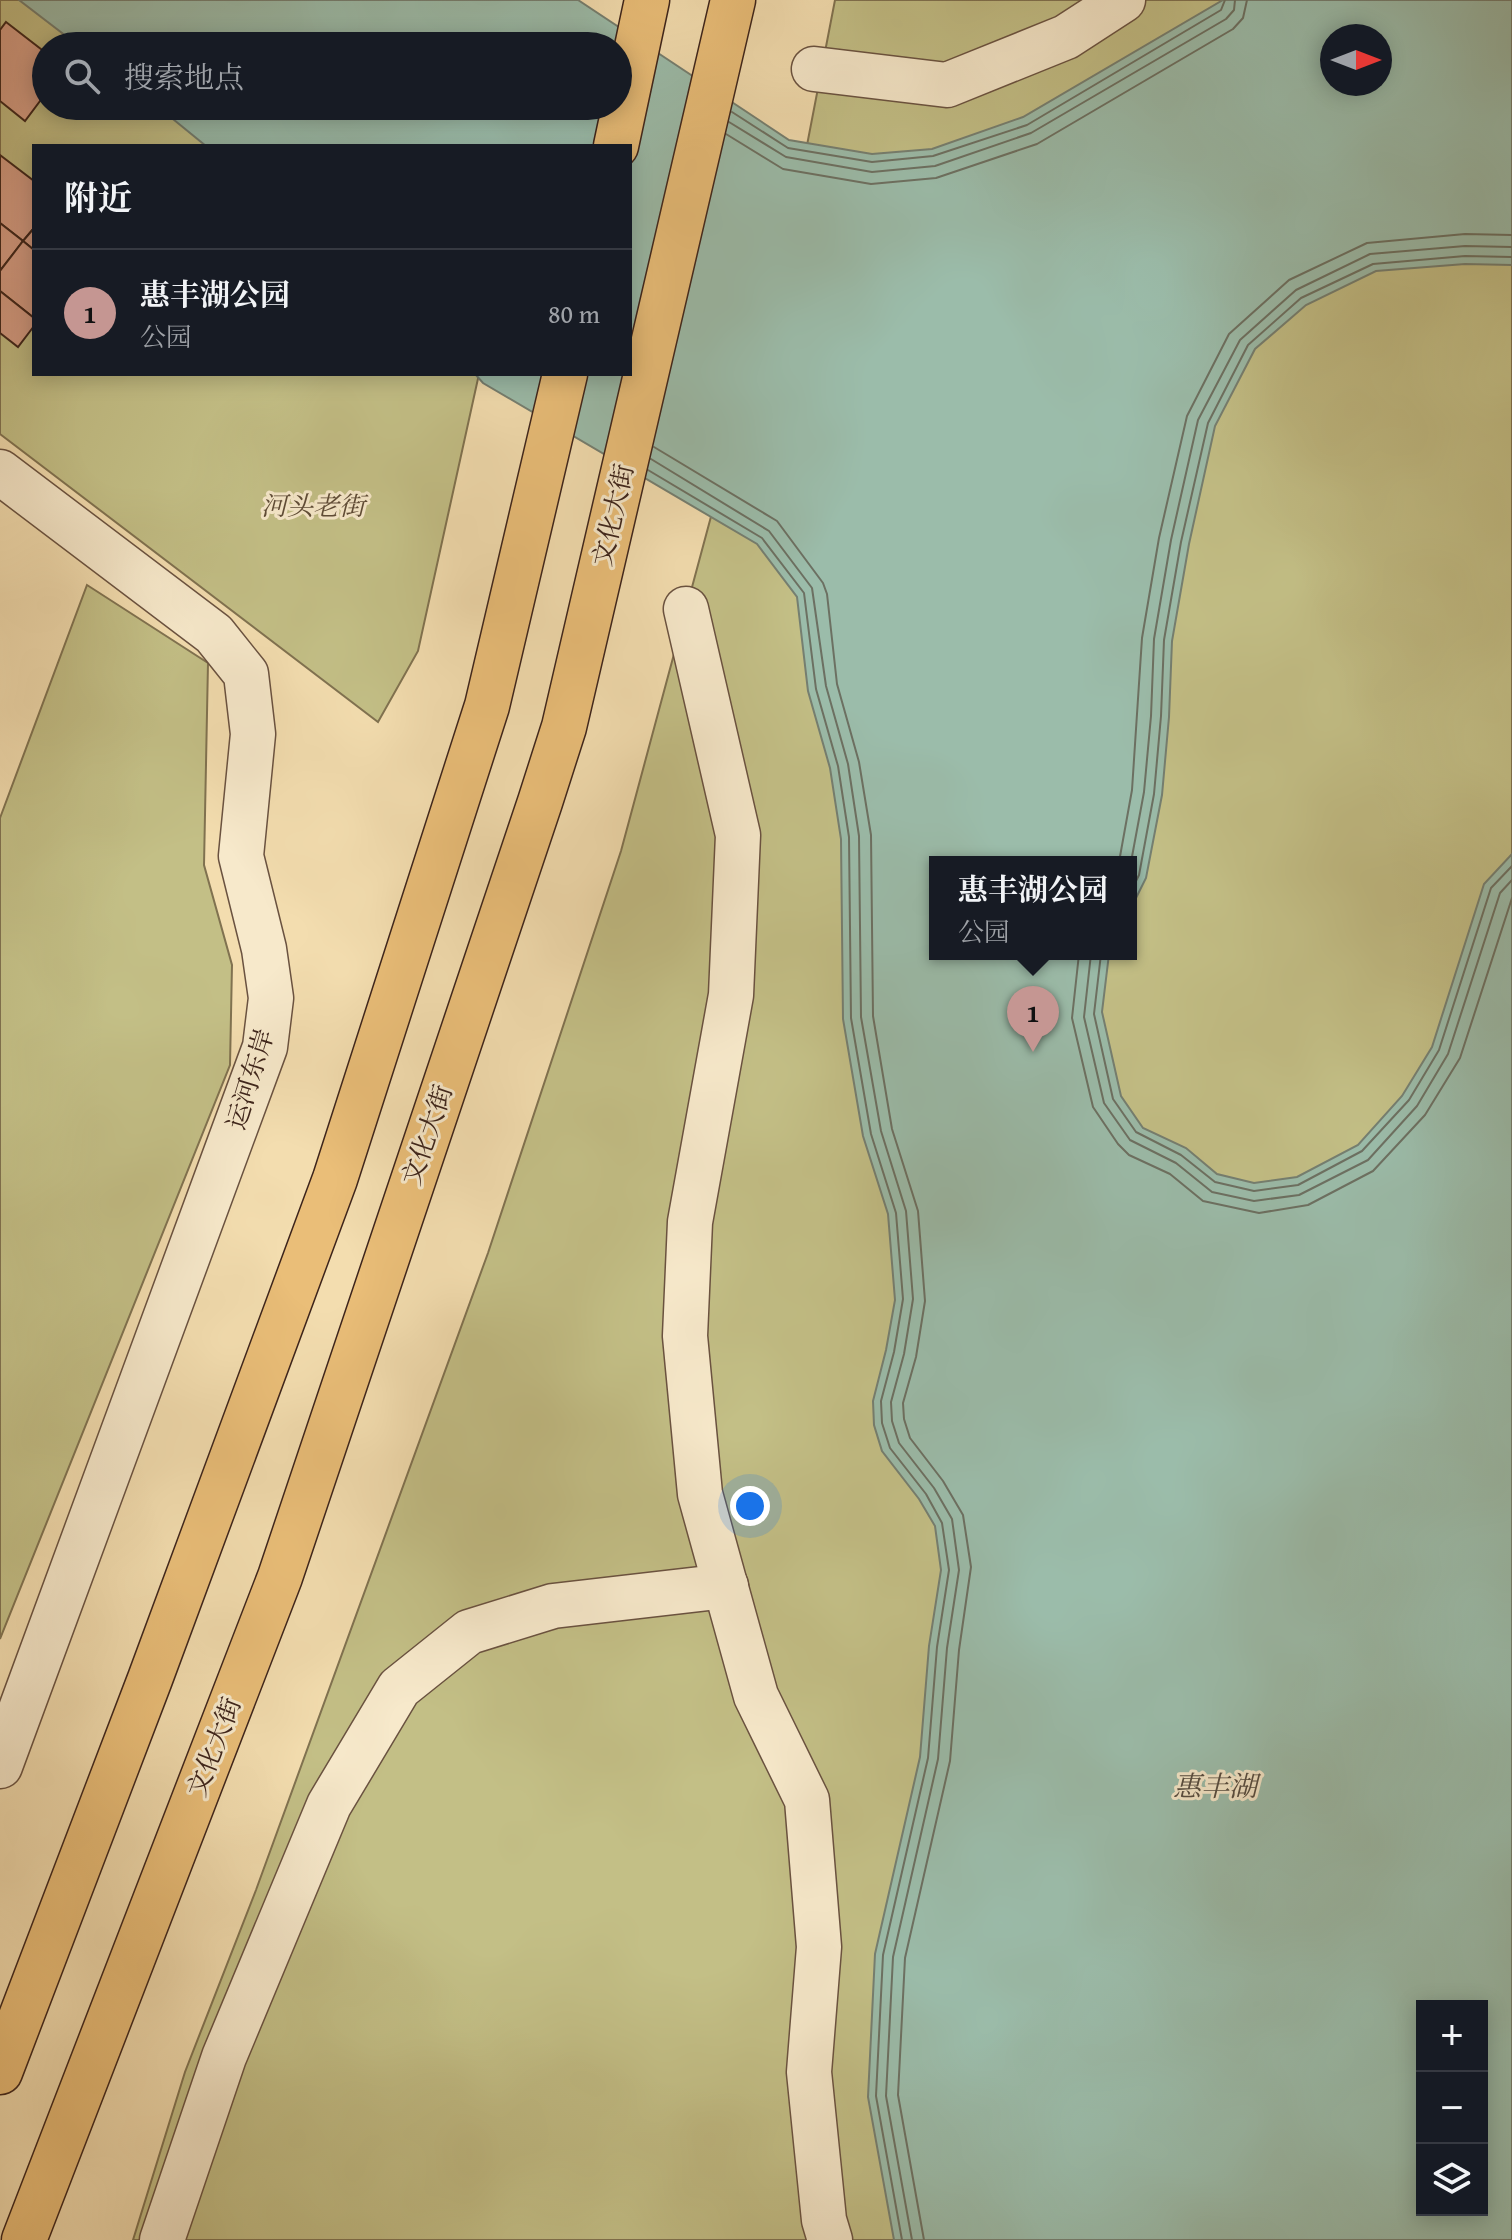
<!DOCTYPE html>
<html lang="zh">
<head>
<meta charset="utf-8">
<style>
  :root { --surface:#171b24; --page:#242831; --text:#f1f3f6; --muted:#9ea1a6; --line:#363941; --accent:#c59692 }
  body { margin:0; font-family:"Gentium Book Plus","Noto Serif SC",serif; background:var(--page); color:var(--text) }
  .controls { position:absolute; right:24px; bottom:24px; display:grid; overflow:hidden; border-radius:0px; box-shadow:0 4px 20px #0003 }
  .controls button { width:72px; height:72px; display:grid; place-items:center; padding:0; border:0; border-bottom:2px solid var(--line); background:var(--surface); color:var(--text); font:40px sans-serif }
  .compass { position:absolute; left:1320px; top:24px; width:72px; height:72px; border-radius:50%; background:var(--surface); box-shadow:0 4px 20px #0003; rotate:90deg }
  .you { position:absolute; left:750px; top:1506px; width:28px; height:28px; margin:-20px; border:6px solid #fff; border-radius:50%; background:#1a73e8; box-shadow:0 0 0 12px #1a73e833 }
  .badge { display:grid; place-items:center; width:52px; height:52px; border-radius:50%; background:var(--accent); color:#111; font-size:26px; font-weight:700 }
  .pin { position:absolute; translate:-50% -66px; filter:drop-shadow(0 2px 4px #0008) }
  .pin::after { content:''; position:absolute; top:42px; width:28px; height:24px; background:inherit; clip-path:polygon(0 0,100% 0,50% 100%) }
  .popup { position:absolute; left:929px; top:856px; width:208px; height:104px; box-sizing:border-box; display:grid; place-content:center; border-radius:0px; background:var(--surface); filter:drop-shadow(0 2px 6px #0005); font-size:26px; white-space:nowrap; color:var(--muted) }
  .popup b { font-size:30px; color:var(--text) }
  .popup::after { content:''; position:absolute; left:50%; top:100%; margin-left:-16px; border:16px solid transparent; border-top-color:var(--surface) }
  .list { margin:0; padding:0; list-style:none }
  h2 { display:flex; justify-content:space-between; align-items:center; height:104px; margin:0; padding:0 32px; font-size:34px }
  h2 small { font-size:26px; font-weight:400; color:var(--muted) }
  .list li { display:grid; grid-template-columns:52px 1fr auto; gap:24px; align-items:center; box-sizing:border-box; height:128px; padding:0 32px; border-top:2px solid var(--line) }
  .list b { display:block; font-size:30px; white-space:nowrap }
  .list p { margin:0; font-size:26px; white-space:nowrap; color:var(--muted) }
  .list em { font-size:26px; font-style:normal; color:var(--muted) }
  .icon { flex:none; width:44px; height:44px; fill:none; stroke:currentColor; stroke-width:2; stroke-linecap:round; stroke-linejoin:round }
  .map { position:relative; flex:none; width:1512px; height:2240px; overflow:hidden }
  .search { position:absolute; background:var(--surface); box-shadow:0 4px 20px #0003; left:32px; top:32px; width:600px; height:88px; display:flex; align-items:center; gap:20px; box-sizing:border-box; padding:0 28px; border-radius:44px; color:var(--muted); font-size:30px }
  .panel { position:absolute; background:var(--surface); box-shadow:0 4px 20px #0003; left:32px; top:144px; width:600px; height:232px; border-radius:0px }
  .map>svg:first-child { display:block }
</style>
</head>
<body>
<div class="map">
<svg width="1512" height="2240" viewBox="0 0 1512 2240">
  <rect width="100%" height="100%" fill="#f3ddaf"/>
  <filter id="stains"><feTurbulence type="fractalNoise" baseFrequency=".0025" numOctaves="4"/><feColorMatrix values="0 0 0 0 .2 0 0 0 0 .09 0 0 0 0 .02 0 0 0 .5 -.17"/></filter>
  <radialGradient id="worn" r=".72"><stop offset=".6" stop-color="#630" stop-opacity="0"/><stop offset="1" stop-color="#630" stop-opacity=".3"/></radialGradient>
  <g fill="#c3bf86" stroke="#807250" stroke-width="2" fill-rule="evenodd">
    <path d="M0,0H561L551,46H46V106H537L529,146H34V374H479L418,651L378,722L0,434Z"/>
    <path d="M835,0H1512V2240H133L185,2072L256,1890L488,1253L621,851L797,197ZM1332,36H1380V84H1332ZM935,862H1131V954H935ZM1422,2006H1482V2210H1422Z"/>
    <path d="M87,585L208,663L204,865L232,965L230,1065L0,1639V818Z"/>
  </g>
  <path fill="#9bbcaa" stroke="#757f71" stroke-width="2" fill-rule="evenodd" d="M19,0H578L789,140L872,154L932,149L1023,117L1223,0H1512V265L1465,264L1376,271L1306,305L1255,349L1215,426L1189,544L1172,641L1169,717L1162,795L1146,878L1131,908V862H935V954H1109L1102,1012L1121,1096L1143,1128L1186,1148L1217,1174L1254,1183L1297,1177L1358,1145L1402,1096L1432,1047L1484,884L1512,854V2240H894L868,2097L875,1954L920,1757L929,1646L941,1570L935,1526L919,1499L882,1451L874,1425L873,1401L886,1350L895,1300L888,1214L863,1136L843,1019L841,839L830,768L808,691L797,597L757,544L483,383L475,374H630V146H206L157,106H618V46H79ZM1332,36H1380V84H1332ZM1422,2006H1482V2210H1422Z"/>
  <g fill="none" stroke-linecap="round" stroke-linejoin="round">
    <g stroke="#6c7062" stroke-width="2">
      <path d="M732,112L788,148L872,162L933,156L1027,125L1221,10L1225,0"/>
      <path d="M729,122L786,157L872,172L935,166L1031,133L1226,19L1234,10L1235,0"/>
      <path d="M726,134L783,169L871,184L936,178L1037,144L1233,29L1243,18L1247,0"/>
      <path d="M654,447L777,521L823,583L827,594L837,684L859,762L871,835L873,1016L892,1129L918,1211L925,1301L916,1357L903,1403L904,1419L910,1438L943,1481L963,1515L971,1567L959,1650L950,1761L905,1958L898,2095L924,2240"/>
      <path d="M651,459L769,531L812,588L826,686L848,764L859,836L861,1017L881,1131L906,1211L913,1299L904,1354L891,1402L892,1421L899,1443L934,1488L952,1519L959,1570L947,1648L938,1759L893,1957L886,2096L912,2240"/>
      <path d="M648,470L762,538L804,593L816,689L838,766L849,837L851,1018L871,1134L896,1213L903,1299L894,1352L881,1401L882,1423L890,1448L926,1494L942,1523L949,1570L937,1647L928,1758L883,1955L876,2096L902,2240"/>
      <path d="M1119,862L1132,790L1142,638L1159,538L1187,416L1229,334L1289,280L1367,243L1465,234L1512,235"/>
      <path d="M1131,862L1144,792L1151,716L1154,639L1171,540L1198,420L1240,340L1296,290L1370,254L1465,246L1512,247"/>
      <path d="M1131,891L1139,875L1154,794L1161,716L1164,640L1181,542L1208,423L1248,345L1301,298L1373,264L1465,256L1512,257"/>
      <path d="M1079,954L1072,1018L1093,1107L1118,1144L1129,1155L1170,1174L1203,1201L1259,1213L1308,1205L1373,1171L1425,1115L1460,1058L1512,898"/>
      <path d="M1091,954L1084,1017L1104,1103L1130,1140L1176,1163L1212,1192L1254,1201L1299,1195L1368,1160L1417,1106L1448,1054L1500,893L1512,880"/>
      <path d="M1101,954L1094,1014L1113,1099L1136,1132L1181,1155L1215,1182L1254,1191L1298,1185L1362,1151L1409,1100L1439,1050L1491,888L1512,866"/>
    </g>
  </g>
  <g fill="#d9a089" stroke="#3d241b" stroke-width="2">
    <path d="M6,22L46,53V93L25,121L0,101V30Z"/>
    <path d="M0,155L34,181V228L23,241L0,223Z"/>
    <path d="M0,223L23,241L0,271Z"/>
    <path d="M34,228V250L23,241Z"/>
    <path d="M23,241L34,250V318L0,291V271Z"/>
    <path d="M0,291L34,318V326L18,347L0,333Z"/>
  </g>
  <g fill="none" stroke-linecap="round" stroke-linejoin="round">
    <g stroke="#6a5240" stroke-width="47">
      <g id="minor">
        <path d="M814,69L947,85L1066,37L1123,0"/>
        <path d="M0,472L214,634L246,674L253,734L241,856L264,949L271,998L265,1047L0,1766"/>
        <path d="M686,609L738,835L731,995L690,1222L685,1336L700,1494L756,1696L807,1800L819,1947L809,2072L824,2220L830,2240"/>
        <path d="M162,2240L224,2057L329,1805L399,1688L469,1632L553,1606L726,1586"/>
      </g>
    </g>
    <g stroke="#3d241b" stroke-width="47">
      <g id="major">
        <path d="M616,146L647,0"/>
        <path d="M0,2072L150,1679L335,1179L487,706L565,374"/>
        <path d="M24,2240L280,1577L540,802L564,727L733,0"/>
      </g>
    </g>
    <use href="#minor" stroke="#f7e9cb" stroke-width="44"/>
    <use href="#major" stroke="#eabe78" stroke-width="44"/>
  </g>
  <g text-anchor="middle" stroke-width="6" stroke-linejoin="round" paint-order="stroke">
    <g font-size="26" font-style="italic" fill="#5e4b36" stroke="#f7e9cb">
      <text x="313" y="515">河头老街</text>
    </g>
    <g font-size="26" fill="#3d241b" stroke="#f7e9cb">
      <text transform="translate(613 515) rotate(-77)" y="9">文化大街</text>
      <text transform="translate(250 1079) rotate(-73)" y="9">运河东岸</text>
      <text transform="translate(427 1135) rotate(-71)" y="9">文化大街</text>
      <text transform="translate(214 1747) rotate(-69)" y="9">文化大街</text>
    </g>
    <g font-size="28" font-style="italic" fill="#544a3f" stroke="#f7e9cb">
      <text x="1215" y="1796">惠丰湖</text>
    </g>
  </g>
  <rect width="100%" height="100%" filter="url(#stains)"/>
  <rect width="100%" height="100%" fill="url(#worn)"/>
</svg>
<div class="controls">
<button>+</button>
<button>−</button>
<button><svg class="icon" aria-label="layers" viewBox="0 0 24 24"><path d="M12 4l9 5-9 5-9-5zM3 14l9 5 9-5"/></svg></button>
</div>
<svg class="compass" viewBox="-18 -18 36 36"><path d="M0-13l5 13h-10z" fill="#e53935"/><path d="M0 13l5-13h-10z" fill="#9ea1a6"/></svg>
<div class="you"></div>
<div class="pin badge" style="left:1033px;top:1052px">1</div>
<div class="popup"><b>惠丰湖公园</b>公园</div>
<div class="search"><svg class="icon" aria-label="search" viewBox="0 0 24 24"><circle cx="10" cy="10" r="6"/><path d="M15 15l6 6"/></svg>搜索地点</div>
<section class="panel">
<h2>附近<small></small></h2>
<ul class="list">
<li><span class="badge">1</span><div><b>惠丰湖公园</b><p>公园</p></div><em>80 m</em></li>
</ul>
</section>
</div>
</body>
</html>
